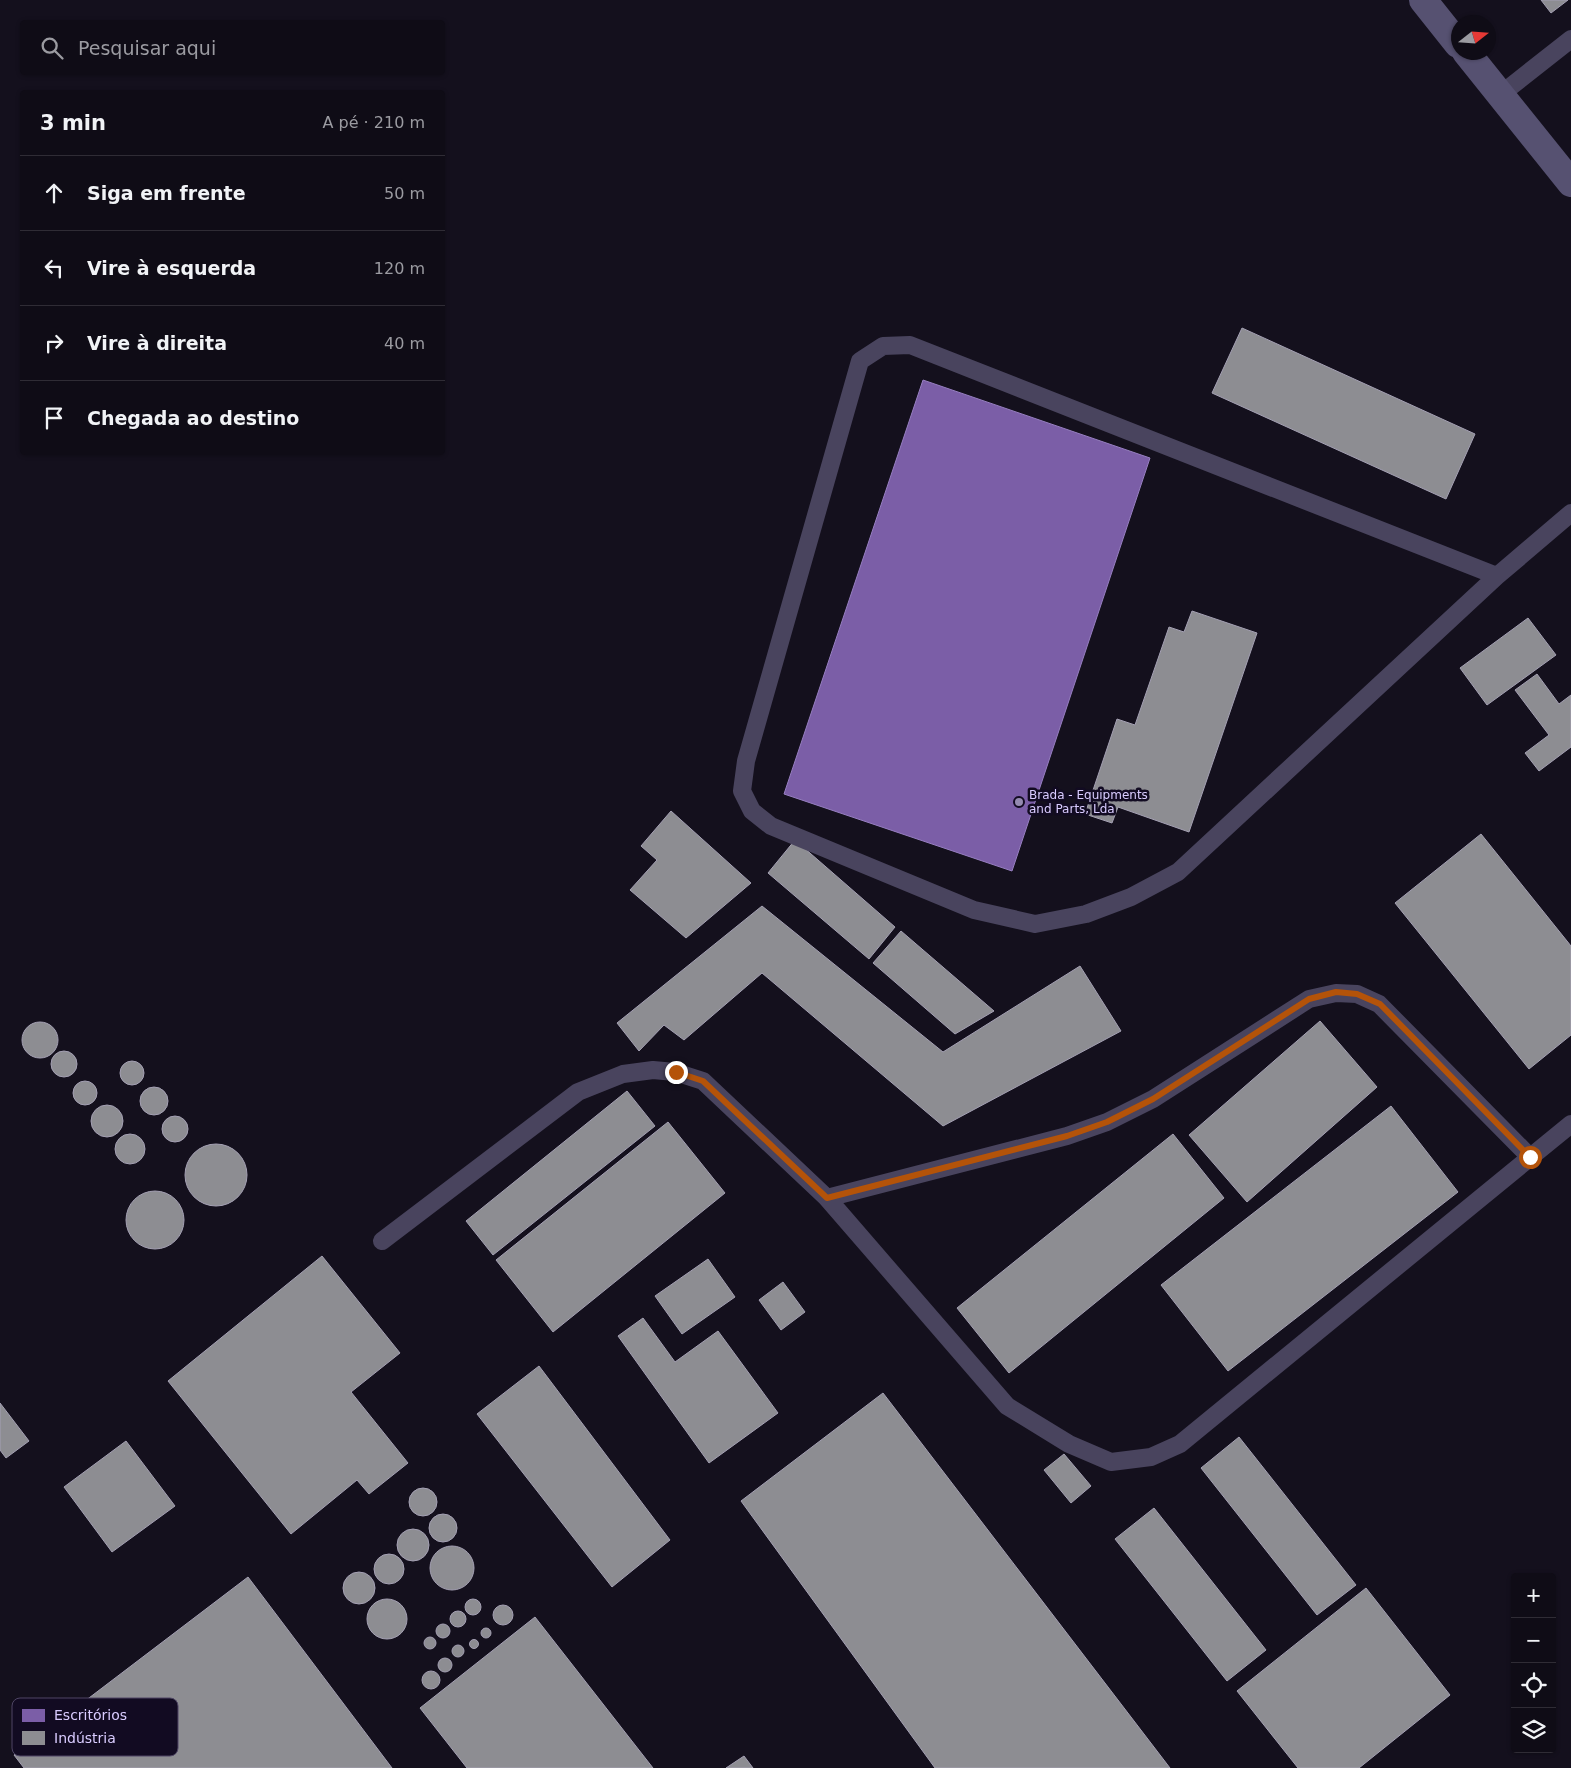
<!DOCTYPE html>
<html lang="pt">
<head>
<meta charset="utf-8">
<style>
  :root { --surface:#0f0c16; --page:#18151f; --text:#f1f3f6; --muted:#9b9ba1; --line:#2f2c35 }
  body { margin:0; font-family:"DejaVu Sans",sans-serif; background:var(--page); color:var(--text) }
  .controls { position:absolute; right:15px; bottom:15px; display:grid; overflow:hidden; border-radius:5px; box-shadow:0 1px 4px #0004 }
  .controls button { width:45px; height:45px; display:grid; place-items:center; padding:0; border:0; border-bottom:1px solid var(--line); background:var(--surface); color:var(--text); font:25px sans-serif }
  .compass { position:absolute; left:1451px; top:15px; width:45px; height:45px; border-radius:50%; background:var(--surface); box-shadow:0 1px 4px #0004; rotate:73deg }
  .stop { position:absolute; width:15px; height:15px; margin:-11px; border:4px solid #b45309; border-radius:50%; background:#fff }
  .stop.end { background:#b45309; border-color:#fff; box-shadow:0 1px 5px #0008 }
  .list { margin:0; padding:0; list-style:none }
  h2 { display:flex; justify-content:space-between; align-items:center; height:65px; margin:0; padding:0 20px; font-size:21px }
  h2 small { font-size:16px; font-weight:400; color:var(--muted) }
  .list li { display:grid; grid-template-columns:32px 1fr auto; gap:15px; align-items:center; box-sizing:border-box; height:75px; padding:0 20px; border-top:1px solid var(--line) }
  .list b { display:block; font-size:19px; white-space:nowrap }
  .list em { font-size:16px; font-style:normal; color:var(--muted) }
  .icon { flex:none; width:28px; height:28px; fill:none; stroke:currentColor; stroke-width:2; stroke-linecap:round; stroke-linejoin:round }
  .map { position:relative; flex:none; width:1571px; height:1768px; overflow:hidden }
  .search { position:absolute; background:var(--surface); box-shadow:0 1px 4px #0004; left:20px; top:20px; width:425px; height:55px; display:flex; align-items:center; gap:12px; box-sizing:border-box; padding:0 18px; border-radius:5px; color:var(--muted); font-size:19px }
  .panel { position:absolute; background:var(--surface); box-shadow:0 1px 4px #0004; left:20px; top:90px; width:425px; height:365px; border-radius:5px }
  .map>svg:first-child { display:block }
</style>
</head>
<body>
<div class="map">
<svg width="1571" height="1768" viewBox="0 0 1571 1768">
  <rect width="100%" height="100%" fill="#14101d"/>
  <path fill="#7b5ea7" stroke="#977fc1" d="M923,380L1150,458L1012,871L784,794Z"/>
  <g fill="#8d8d92" stroke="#a4a0b3">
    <path d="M1541,0H1568L1551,13Z"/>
    <path d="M1242,328L1475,434L1446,499L1212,393Z"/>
    <path d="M1192,611L1257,633L1189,832L1118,807L1112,823L1085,814L1117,719L1135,725L1169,627L1184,632Z"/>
    <path d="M1528,618L1556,655L1487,705L1460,668Z"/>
    <path d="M1537,674L1559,704L1571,695V747L1539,771L1525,753L1549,735L1515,690Z"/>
    <path d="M671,811L751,883L686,938L630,890L657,860L641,846Z"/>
    <path d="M1481,834L1571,946V1035L1529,1069L1395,903Z"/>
    <path d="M795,840L895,927L869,959L768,873Z"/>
    <path d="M762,906L943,1052L1080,966L1121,1031L943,1126L762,973L684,1040L664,1025L639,1051L617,1023Z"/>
    <path d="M901,931L994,1011L955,1034L873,963Z"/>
    <path d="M1320,1021L1377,1087L1247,1202L1189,1135Z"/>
    <circle cx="40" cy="1040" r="18"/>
    <circle cx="64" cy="1064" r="13"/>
    <circle cx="132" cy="1073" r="12"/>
    <circle cx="85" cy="1093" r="12"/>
    <circle cx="154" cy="1101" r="14"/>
    <path d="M627,1091L655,1126L493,1255L466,1221Z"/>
    <circle cx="107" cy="1121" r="16"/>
    <path d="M1391,1106L1458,1192L1228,1371L1161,1285Z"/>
    <circle cx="175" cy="1129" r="13"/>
    <path d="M668,1122L725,1193L553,1332L496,1260Z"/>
    <path d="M1173,1134L1224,1198L1009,1373L957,1308Z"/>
    <circle cx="130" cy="1149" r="15"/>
    <circle cx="216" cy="1175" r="31"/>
    <circle cx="155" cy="1220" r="29"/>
    <path d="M322,1256L400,1353L351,1392L408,1463L369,1494L357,1480L291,1534L168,1381Z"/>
    <path d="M708,1259L735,1297L682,1334L655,1296Z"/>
    <path d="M783,1282L805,1312L781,1330L759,1300Z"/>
    <path d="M643,1318L675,1362L718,1331L778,1413L709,1463L618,1336Z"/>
    <path d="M539,1366L670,1540L612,1587L477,1414Z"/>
    <path d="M883,1393L1170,1768H935L741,1501Z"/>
    <path d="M0,1403L29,1441L6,1458L0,1450Z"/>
    <path d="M1239,1437L1356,1585L1317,1615L1201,1468Z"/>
    <path d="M126,1441L175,1506L112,1552L64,1487Z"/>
    <path d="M1064,1454L1091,1486L1071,1503L1044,1470Z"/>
    <circle cx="423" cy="1502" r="14"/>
    <path d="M1154,1508L1266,1650L1227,1681L1115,1539Z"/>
    <circle cx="443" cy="1528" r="14"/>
    <circle cx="413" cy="1545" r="16"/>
    <circle cx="452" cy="1568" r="22"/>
    <circle cx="389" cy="1569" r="15"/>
    <circle cx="359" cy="1588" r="16"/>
    <path d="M248,1577L392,1768H24L14,1755Z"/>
    <path d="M1366,1588L1450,1695L1359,1768H1298L1237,1691Z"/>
    <circle cx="473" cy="1607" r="8"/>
    <circle cx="387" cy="1619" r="20"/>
    <circle cx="503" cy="1615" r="10"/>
    <circle cx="458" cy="1619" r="8"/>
    <path d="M535,1617L653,1768H467L420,1708Z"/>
    <circle cx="443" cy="1631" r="7"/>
    <circle cx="486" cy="1633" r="5"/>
    <circle cx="430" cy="1643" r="6"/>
    <circle cx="474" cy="1644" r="4.5"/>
    <circle cx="458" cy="1651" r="6"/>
    <circle cx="445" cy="1665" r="7"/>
    <circle cx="431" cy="1680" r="9"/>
    <path d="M744,1756L753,1768H726Z"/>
  </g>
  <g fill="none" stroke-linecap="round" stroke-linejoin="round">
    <g stroke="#49445e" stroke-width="18">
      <path d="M1500,95L1571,39"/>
      <path d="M1497,576L910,345L883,346L860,361L746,761L742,791L752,811L771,826L974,910L1035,924L1086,914L1131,897L1178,872L1497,576L1571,513"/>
      <path d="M827,1198L1067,1136L1107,1122L1153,1099L1309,999L1336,993L1357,994L1379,1004L1530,1157"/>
      <path d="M382,1241L578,1092L623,1074L653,1070L675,1072L703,1081L827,1198L1007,1406L1069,1444L1111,1462L1151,1457L1180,1444L1571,1124"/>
    </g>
    <g stroke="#565171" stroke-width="28">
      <path d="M1423,0L1458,44"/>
      <path d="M1466,52L1571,183"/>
    </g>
  </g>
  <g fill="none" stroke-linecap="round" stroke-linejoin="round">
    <path stroke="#b45309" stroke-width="6" d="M676,1072L703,1081L827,1198L1067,1136L1107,1122L1153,1099L1309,999L1336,992L1357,994L1380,1004L1530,1157"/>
  </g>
  <circle fill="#948ab0" stroke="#120b22" stroke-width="2" cx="1019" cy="802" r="5"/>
  <g text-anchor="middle" stroke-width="5" stroke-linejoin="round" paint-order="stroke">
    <g font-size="12" fill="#d9ccff" stroke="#120b22" text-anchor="start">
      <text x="1029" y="799">Brada - Equipments<tspan x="1029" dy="14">and Parts, Lda</tspan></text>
    </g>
  </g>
  <rect x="12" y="1698" width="166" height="58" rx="8" fill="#120b22" stroke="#4e4564" stroke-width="1"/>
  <rect x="22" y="1709" width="23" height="13" fill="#7b5ea7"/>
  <rect x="22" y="1731" width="23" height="14" fill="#8d8d92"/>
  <g font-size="14" fill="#d9ccff">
    <text x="54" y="1720">Escritórios</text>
    <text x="54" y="1743">Indústria</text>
  </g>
</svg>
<div class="controls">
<button>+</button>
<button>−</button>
<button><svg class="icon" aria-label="locate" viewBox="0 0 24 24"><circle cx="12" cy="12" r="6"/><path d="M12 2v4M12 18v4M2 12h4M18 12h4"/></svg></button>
<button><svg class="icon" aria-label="layers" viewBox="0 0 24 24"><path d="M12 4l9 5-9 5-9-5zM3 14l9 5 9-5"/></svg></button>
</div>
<svg class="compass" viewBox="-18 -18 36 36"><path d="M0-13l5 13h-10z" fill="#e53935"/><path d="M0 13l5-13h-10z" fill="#9b9ba1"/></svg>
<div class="stop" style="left:1530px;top:1157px"></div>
<div class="stop end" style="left:676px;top:1072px"></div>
<div class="search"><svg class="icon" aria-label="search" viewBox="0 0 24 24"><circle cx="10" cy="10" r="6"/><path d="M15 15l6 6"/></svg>Pesquisar aqui</div>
<section class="panel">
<h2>3 min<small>A pé · 210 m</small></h2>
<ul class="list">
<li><svg class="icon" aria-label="ahead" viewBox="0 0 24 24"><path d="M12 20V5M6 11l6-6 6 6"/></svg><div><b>Siga em frente</b></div><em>50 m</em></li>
<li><svg class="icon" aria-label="left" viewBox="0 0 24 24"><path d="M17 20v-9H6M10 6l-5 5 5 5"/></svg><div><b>Vire à esquerda</b></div><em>120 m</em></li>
<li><svg class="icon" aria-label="right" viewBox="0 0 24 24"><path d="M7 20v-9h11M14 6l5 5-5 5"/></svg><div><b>Vire à direita</b></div><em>40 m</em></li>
<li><svg class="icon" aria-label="arrive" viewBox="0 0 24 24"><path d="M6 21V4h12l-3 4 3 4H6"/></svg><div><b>Chegada ao destino</b></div></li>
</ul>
</section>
</div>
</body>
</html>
